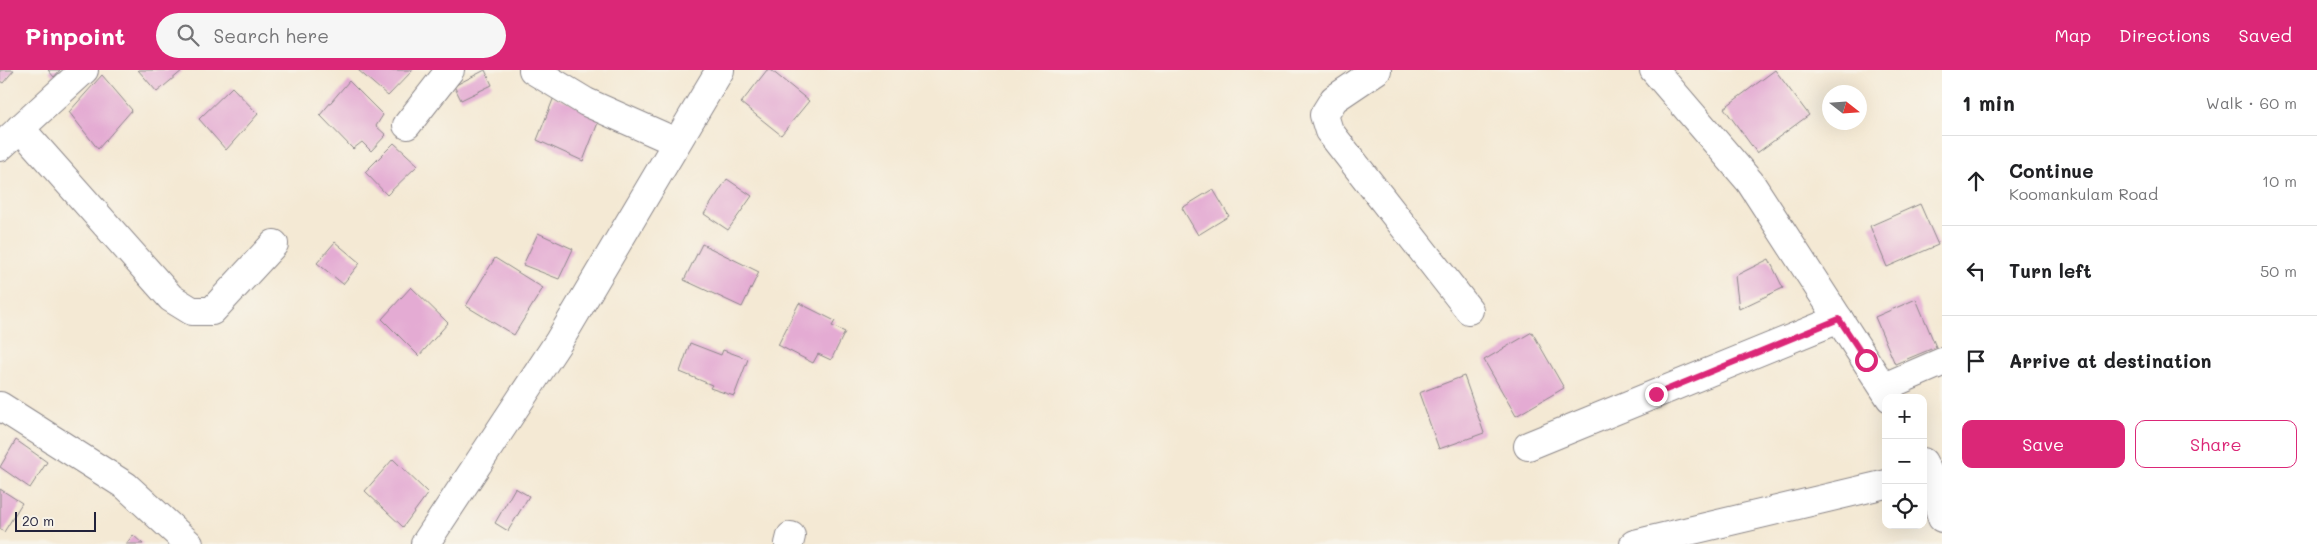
<!DOCTYPE html>
<html lang="en">
<head>
<meta charset="utf-8">
<style>
  :root { --surface:#fff; --page:#f6f6f6; --text:#202124; --muted:#757577; --line:#e0e0e0; --accent:#db2777 }
  body { margin:0; font-family:Mali,sans-serif; background:var(--page); color:var(--text) }
  .controls { position:absolute; right:15px; bottom:15px; display:grid; overflow:hidden; border-radius:10px; box-shadow:0 5px 20px #0002 }
  .controls button { width:45px; height:45px; display:grid; place-items:center; padding:0; border:0; border-bottom:1px solid var(--line); background:var(--surface); color:var(--text); font:25px sans-serif }
  .compass { position:absolute; left:1822px; top:15px; width:45px; height:45px; border-radius:50%; background:var(--surface); box-shadow:0 5px 20px #0002; rotate:107deg }
  .scale { position:absolute; left:15px; bottom:12px; width:81px; box-sizing:border-box; padding-left:5px; border:2px solid #22223b; border-top:0; font-size:14px; line-height:18px; white-space:nowrap; color:#22223b; -webkit-text-stroke:4px #f7f3e8; paint-order:stroke }
  .stop { position:absolute; width:15px; height:15px; margin:-11px; border:4px solid #db2777; border-radius:50%; background:#fff }
  .stop.end { background:#db2777; border-color:#fff; box-shadow:0 1px 5px #0008 }
  .list { margin:0; padding:0; list-style:none }
  h2 { display:flex; justify-content:space-between; align-items:center; height:65px; margin:0; padding:0 20px; font-size:21px }
  h2 small { font-size:16px; font-weight:400; color:var(--muted) }
  .list li { display:grid; grid-template-columns:32px 1fr auto; gap:15px; align-items:center; box-sizing:border-box; height:90px; padding:0 20px; border-top:1px solid var(--line) }
  .list b { display:block; font-size:19px; white-space:nowrap }
  .list p { margin:0; font-size:16px; white-space:nowrap; color:var(--muted) }
  .list em { font-size:16px; font-style:normal; color:var(--muted) }
  .actions { display:flex; gap:10px; padding:15px 20px }
  .actions a { flex:1; padding:11px 0; border:1px solid var(--accent); border-radius:10px; text-align:center; font-size:18px; color:var(--accent) }
  .actions .main { background:var(--accent); color:#fff }
  .icon { flex:none; width:28px; height:28px; fill:none; stroke:currentColor; stroke-width:2; stroke-linecap:round; stroke-linejoin:round }
  .map { position:relative; flex:none; width:1942px; height:474px; overflow:hidden }
  header { display:flex; align-items:center; gap:30px; box-sizing:border-box; height:70px; padding:0 25px; background:var(--accent); color:#fff }
  header strong { font-size:24px }
  nav { display:flex; gap:28px; margin-inline-start:auto; font-size:18px }
  .search { width:350px; height:45px; background:var(--page); display:flex; align-items:center; gap:12px; box-sizing:border-box; padding:0 18px; border-radius:28px; color:var(--muted); font-size:19px }
  main { display:flex }
  aside { flex:1; background:var(--surface) }
  .map>svg:first-child { display:block }
</style>
</head>
<body>
<header>
<strong>Pinpoint</strong>
<div class="search"><svg class="icon" aria-label="search" viewBox="0 0 24 24"><circle cx="10" cy="10" r="6"/><path d="M15 15l6 6"/></svg>Search here</div>
<nav><a>Map</a><a>Directions</a><a>Saved</a></nav>
</header>
<main>
<div class="map">
<svg width="1942" height="474" viewBox="0 0 1942 474">
  <rect width="100%" height="100%" fill="#f7f3e8"/>
  <filter id="ink" filterUnits="userSpaceOnUse"><feTurbulence type="fractalNoise" baseFrequency=".02" numOctaves="2"/><feDisplacementMap in="SourceGraphic" scale="10" xChannelSelector="R" yChannelSelector="G"/><feConvolveMatrix kernelMatrix="1 2 1 2 8 2 1 2 1" color-interpolation-filters="sRGB"/></filter>
  <filter id="wash" filterUnits="userSpaceOnUse"><feTurbulence type="fractalNoise" baseFrequency=".0096" numOctaves="4" result="noise"/><feDisplacementMap in="SourceGraphic" scale="20" xChannelSelector="R" yChannelSelector="G"/><feGaussianBlur stdDeviation="1.12" result="paint"/><feColorMatrix in="noise" values="0 0 0 0 0 0 0 0 0 0 0 0 0 0 0 0 0 1.4 0 .05"/><feComposite in="paint" operator="in"/></filter>
  <g filter="url(#wash)">
    <rect width="100%" height="100%" fill="#f4e9d4"/>
    <g id="blocks">
      <g fill="#e4abd3">
        <path d="M0,0H14L3,13L0,11Z"/>
        <path d="M48,0H60L54,7Z"/>
        <path d="M138,0H183L157,22Z"/>
        <path d="M358,0H413L388,26Z"/>
        <path d="M485,0L492,15L461,30L454,16Z"/>
        <path d="M767,0H771L809,31L781,65L741,33Z"/>
        <path d="M1775,0L1809,45L1757,83L1724,38Z"/>
        <path d="M102,5L132,40L98,79L69,42Z"/>
        <path d="M349,11L383,45L376,56L386,65L371,81L362,72L353,79L320,45Z"/>
        <path d="M232,17L258,44L226,80L199,49Z"/>
        <path d="M554,27L601,45L583,91L537,70Z"/>
        <path d="M394,73L418,95L387,125L365,102Z"/>
        <path d="M727,109L752,126L728,160L704,144Z"/>
        <path d="M1213,119L1229,146L1198,165L1182,138Z"/>
        <path d="M1920,134L1938,175L1887,197L1870,156Z"/>
        <path d="M538,163L573,179L559,209L523,195Z"/>
        <path d="M335,172L360,193L343,214L317,193Z"/>
        <path d="M702,174L759,202L742,237L684,210Z"/>
        <path d="M495,188L543,218L514,265L466,236Z"/>
        <path d="M1769,189L1783,218L1739,239L1735,206Z"/>
        <path d="M411,217L448,253L419,286L382,249Z"/>
        <path d="M1916,229L1936,277L1895,294L1875,247Z"/>
        <path d="M799,233L835,251L832,256L845,262L831,290L818,284L813,293L778,275Z"/>
        <path d="M1532,262L1564,318L1516,346L1484,290Z"/>
        <path d="M690,273L721,285L723,280L748,289L734,326L710,318L712,315L680,302Z"/>
        <path d="M1464,306L1484,363L1439,379L1419,323Z"/>
        <path d="M16,370L47,392L30,418L0,397Z"/>
        <path d="M393,389L428,423L403,457L365,421Z"/>
        <path d="M515,418L529,426L508,461L495,453Z"/>
        <path d="M0,419L22,433L4,462L0,459Z"/>
        <path d="M133,465L143,474H126Z"/>
      </g>
    </g>
  </g>
  <g filter="url(#ink)">
    <use href="#blocks" fill-opacity="0" stroke="#8b8688" stroke-width="1"/>
    <g fill="none" stroke-linecap="round" stroke-linejoin="round">
      <g stroke="#8b8688" stroke-width="30">
        <g id="minor">
          <path d="M533,0L586,32L676,72"/>
          <path d="M1377,0L1334,29L1324,45L1329,61L1469,240"/>
          <path d="M407,55L450,0"/>
          <path d="M20,58L171,228L192,241H212L274,174"/>
          <path d="M0,77L84,0"/>
          <path d="M1884,317L1942,292"/>
          <path d="M0,336L126,416L189,474"/>
          <path d="M1528,376L1839,249"/>
          <path d="M425,474L559,271L720,0"/>
          <path d="M789,474L791,466"/>
          <path d="M1634,474L1886,414"/>
        </g>
      </g>
      <g stroke="#8b8688" stroke-width="30">
        <g id="tertiary">
          <path d="M1654,0L1750,112L1890,328"/>
          <path d="M1923,392L1929,404L1942,448"/>
        </g>
      </g>
      <use href="#minor" stroke="#fff" stroke-width="28"/>
      <use href="#tertiary" stroke="#fff" stroke-width="28"/>
    </g>
  </g>
  <g fill="none" stroke-linecap="round" stroke-linejoin="round" filter="url(#ink)">
    <path stroke="#db2777" stroke-width="6" d="M1656,324L1839,249L1866,290"/>
  </g>
</svg>
<div class="controls">
<button>+</button>
<button>−</button>
<button><svg class="icon" aria-label="locate" viewBox="0 0 24 24"><circle cx="12" cy="12" r="6"/><path d="M12 2v4M12 18v4M2 12h4M18 12h4"/></svg></button>
</div>
<svg class="compass" viewBox="-18 -18 36 36"><path d="M0-13l5 13h-10z" fill="#e53935"/><path d="M0 13l5-13h-10z" fill="#757577"/></svg>
<div class="scale">20 m</div>
<div class="stop" style="left:1866px;top:290px"></div>
<div class="stop end" style="left:1656px;top:324px"></div>
</div>
<aside>
<h2>1 min<small>Walk · 60 m</small></h2>
<ul class="list">
<li><svg class="icon" aria-label="ahead" viewBox="0 0 24 24"><path d="M12 20V5M6 11l6-6 6 6"/></svg><div><b>Continue</b><p>Koomankulam Road</p></div><em>10 m</em></li>
<li><svg class="icon" aria-label="left" viewBox="0 0 24 24"><path d="M17 20v-9H6M10 6l-5 5 5 5"/></svg><div><b>Turn left</b></div><em>50 m</em></li>
<li><svg class="icon" aria-label="arrive" viewBox="0 0 24 24"><path d="M6 21V4h12l-3 4 3 4H6"/></svg><div><b>Arrive at destination</b></div></li>
</ul>
<div class="actions"><a class="main">Save</a><a>Share</a></div>
</aside>
</main>
</body>
</html>
